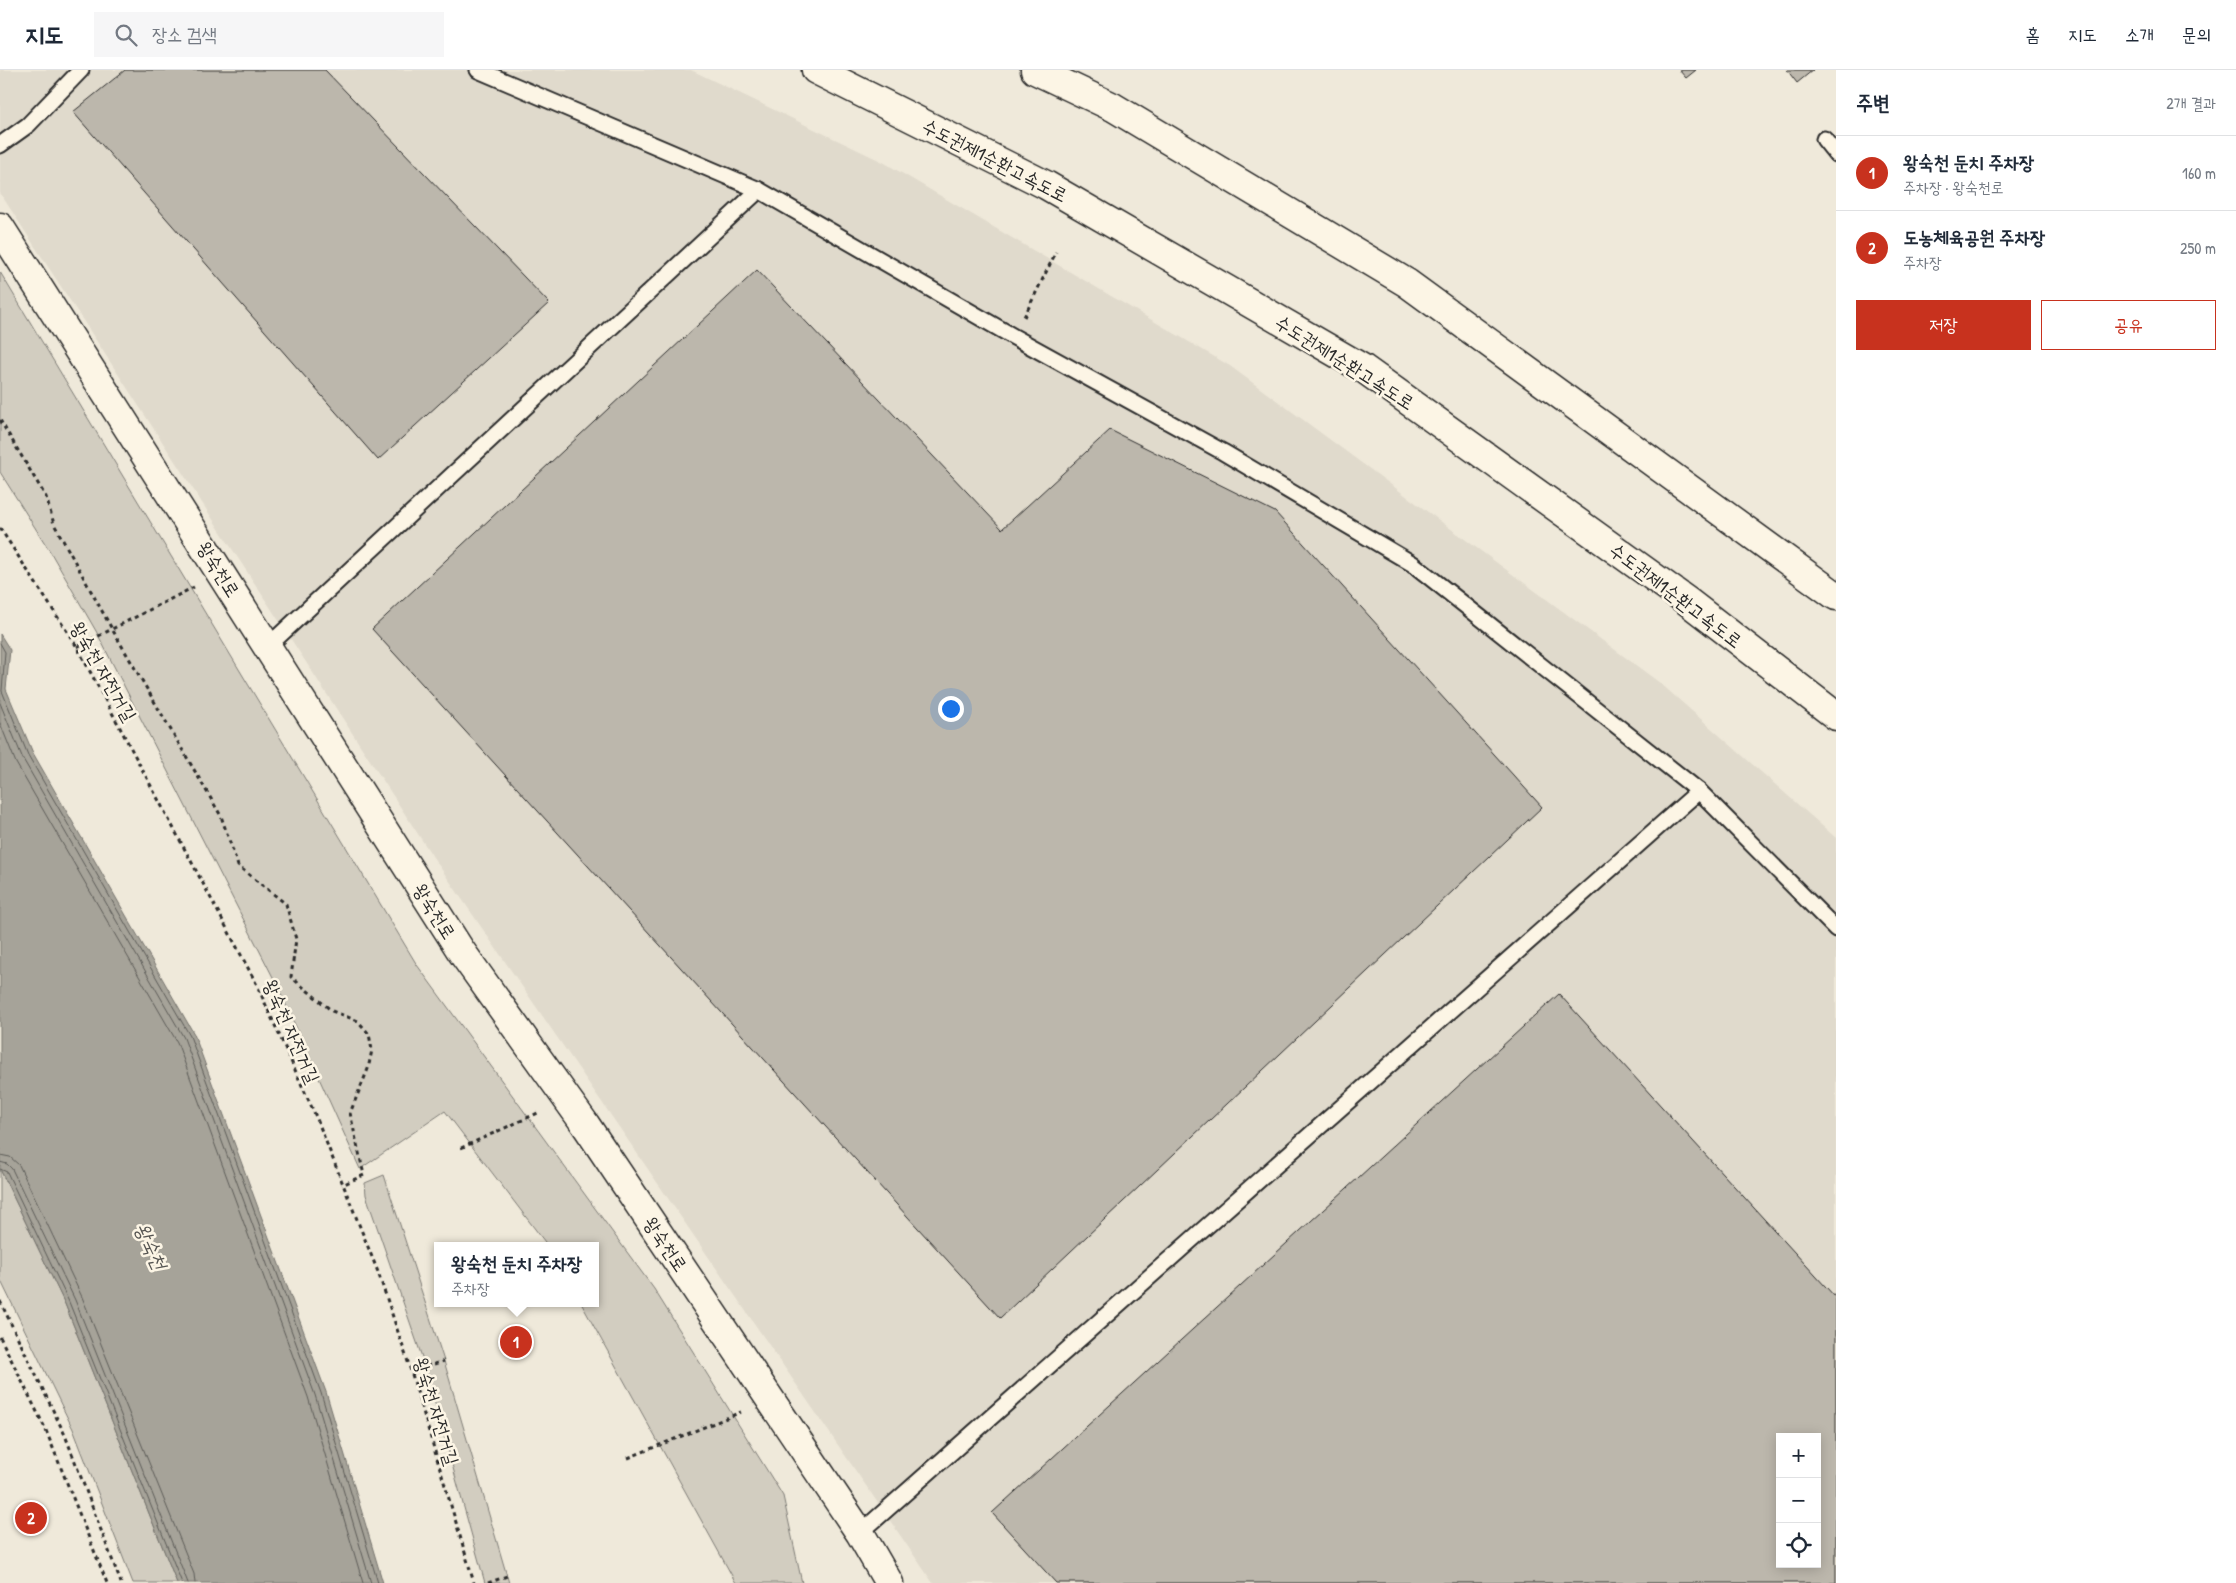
<!DOCTYPE html>
<html lang="ko">
<head>
<meta charset="utf-8">
<style>
  :root { --surface:#fff; --page:#f6f6f7; --text:#1f2937; --muted:#747a83; --line:#e0e1e3; --accent:#c8321e }
  body { margin:0; font-family:"Patrick Hand","Poor Story",sans-serif; background:var(--page); color:var(--text) }
  .controls { position:absolute; right:15px; bottom:15px; display:grid; overflow:hidden; border-radius:0px; box-shadow:0 2px 12px #0003 }
  .controls button { width:45px; height:45px; display:grid; place-items:center; padding:0; border:0; border-bottom:1px solid var(--line); background:var(--surface); color:var(--text); font:25px sans-serif }
  .you { position:absolute; left:950px; top:638px; width:18px; height:18px; margin:-12px; border:4px solid #fff; border-radius:50%; background:#1a73e8; box-shadow:0 0 0 8px #1a73e833 }
  .badge { display:grid; place-items:center; width:32px; height:32px; border-radius:50%; background:var(--accent); color:#fff; font-size:16px; font-weight:700 }
  .pin { position:absolute; translate:-50% -50%; border:2px solid #fff; box-shadow:0 1px 5px #0006 }
  .popup { position:absolute; left:434px; top:1172px; width:165px; height:65px; box-sizing:border-box; display:grid; place-content:center; border-radius:0px; background:var(--surface); filter:drop-shadow(0 1px 4px #0005); font-size:16px; white-space:nowrap; color:var(--muted) }
  .popup b { font-size:19px; color:var(--text) }
  .popup::after { content:''; position:absolute; left:50%; top:100%; margin-left:-10px; border:10px solid transparent; border-top-color:var(--surface) }
  .list { margin:0; padding:0; list-style:none }
  h2 { display:flex; justify-content:space-between; align-items:center; height:65px; margin:0; padding:0 20px; font-size:21px }
  h2 small { font-size:16px; font-weight:400; color:var(--muted) }
  .list li { display:grid; grid-template-columns:32px 1fr auto; gap:15px; align-items:center; box-sizing:border-box; height:75px; padding:0 20px; border-top:1px solid var(--line) }
  .list b { display:block; font-size:19px; white-space:nowrap }
  .list p { margin:0; font-size:16px; white-space:nowrap; color:var(--muted) }
  .list em { font-size:16px; font-style:normal; color:var(--muted) }
  .actions { display:flex; gap:10px; padding:15px 20px }
  .actions a { flex:1; padding:11px 0; border:1px solid var(--accent); border-radius:0px; text-align:center; font-size:18px; color:var(--accent) }
  .actions .main { background:var(--accent); color:#fff }
  .icon { flex:none; width:28px; height:28px; fill:none; stroke:currentColor; stroke-width:2; stroke-linecap:round; stroke-linejoin:round }
  .map { position:relative; flex:none; width:1836px; height:1513px; overflow:hidden }
  header { display:flex; align-items:center; gap:30px; box-sizing:border-box; height:70px; padding:0 25px; background:var(--surface); border-bottom:1px solid var(--line) }
  header strong { font-size:24px }
  nav { display:flex; gap:28px; margin-inline-start:auto; font-size:18px }
  .search { width:350px; height:45px; background:var(--page); display:flex; align-items:center; gap:12px; box-sizing:border-box; padding:0 18px; border-radius:0px; color:var(--muted); font-size:19px }
  main { display:flex }
  aside { flex:1; background:var(--surface) }
  .map>svg:first-child { display:block }
</style>
</head>
<body>
<header>
<strong>지도</strong>
<div class="search"><svg class="icon" aria-label="search" viewBox="0 0 24 24"><circle cx="10" cy="10" r="6"/><path d="M15 15l6 6"/></svg>장소 검색</div>
<nav><a>홈</a><a>지도</a><a>소개</a><a>문의</a></nav>
</header>
<main>
<div class="map">
<svg width="1836" height="1513" viewBox="0 0 1836 1513">
  <rect width="100%" height="100%" fill="#efe9da"/>
  <filter id="ink" filterUnits="userSpaceOnUse"><feTurbulence type="fractalNoise" baseFrequency=".02" numOctaves="2"/><feDisplacementMap in="SourceGraphic" scale="10" xChannelSelector="R" yChannelSelector="G"/><feConvolveMatrix kernelMatrix="1 2 1 2 8 2 1 2 1" color-interpolation-filters="sRGB"/></filter>
  <g filter="url(#ink)">
    <path fill="#e0dacc" fill-rule="evenodd" d="M0,0H691L883,92L1230,296L1660,613L1836,768V1513H933L433,787L0,123ZM1780,1367H1817V1494H1780Z"/>
    <g fill="#d2cdc0" stroke="#7e7c76">
      <path d="M0,202L417,895L654,1219L783,1426L802,1513H736L581,1233H595V1176H548L445,1041L360,1099L277,915L96,561L51,483L0,402Z"/>
      <path d="M0,1099L65,1234L177,1513H133L73,1359L0,1209Z"/>
      <path d="M384,1105L444,1291L509,1513H485L423,1290L366,1125L365,1113Z"/>
    </g>
    <path fill="#a6a399" stroke="#75736d" d="M0,564L10,580L6,619L33,683L194,964L326,1322L383,1513H177L65,1234L0,1099Z"/>
    <g fill="none" stroke-linecap="round" stroke-linejoin="round">
      <g stroke="#5c5b57" stroke-width="1">
        <path d="M0,573L5,582L2,621L28,685L190,966L321,1323L378,1513"/>
        <path d="M0,633L23,689L184,968L315,1325L371,1513"/>
        <path d="M0,653L16,693L177,972L308,1327L363,1513"/>
        <path d="M0,1085L10,1087L19,1095L82,1227L194,1504L195,1513"/>
        <path d="M0,1092L7,1094L12,1099L75,1230L188,1513"/>
        <path d="M0,1099L7,1102L69,1232L182,1513"/>
      </g>
    </g>
    <g fill="#bcb7ac" stroke="#2b2b2b" fill-rule="evenodd">
      <path d="M125,0H325L549,233L378,390L73,42Z"/>
      <path d="M1679,0H1696L1686,8Z"/>
      <path d="M1787,0H1813L1797,13Z"/>
      <path d="M757,200L1002,459L1110,360L1275,442L1542,737L1000,1248L372,559Z"/>
      <path d="M1559,924L1836,1228V1513H1056L992,1443ZM1780,1367H1817V1494H1780Z"/>
    </g>
    <g fill="none" stroke-linecap="round" stroke-linejoin="round">
      <g stroke="#2b2b2b" stroke-width="19">
        <g id="service">
          <path d="M478,0L759,120"/>
          <path d="M1824,69L1836,84"/>
          <path d="M0,75L28,55L81,0"/>
          <path d="M267,577L759,120L1014,267L1223,382L1413,494L1699,721L1836,859"/>
          <path d="M860,1463L1699,721"/>
        </g>
      </g>
      <g stroke="#2b2b2b" stroke-width="31">
        <path id="tertiary" d="M0,157L461,881L585,1054L860,1463L889,1513"/>
      </g>
      <g stroke="#2b2b2b" stroke-width="31">
        <g id="motorway">
          <path d="M816,0L1046,115L1364,299L1687,531L1836,646"/>
          <path d="M1035,0L1113,37L1407,213L1836,526"/>
        </g>
      </g>
      <g stroke="#2b2b2b" stroke-width="3" stroke-dasharray="4 4" stroke-linecap="butt">
        <path d="M1024,247L1056,182"/>
        <path d="M0,350L46,427L54,454L112,559L221,746L238,796L286,834L296,869L291,907L332,941L358,951L369,964L372,980L368,999L350,1043L364,1105L342,1115"/>
        <path d="M0,458L77,577L256,913L317,1049L378,1202L411,1301L474,1513"/>
        <path d="M77,577L194,517"/>
        <path d="M461,1078L540,1042"/>
        <path d="M0,1231L65,1365L121,1513"/>
        <path d="M0,1267L45,1358L107,1513"/>
        <path d="M411,1301L444,1291"/>
        <path d="M628,1388L741,1342"/>
        <path d="M488,1513L507,1506"/>
      </g>
      <use href="#service" stroke="#fcf5e5" stroke-width="15"/>
      <use href="#tertiary" stroke="#fcf5e5" stroke-width="28"/>
      <use href="#motorway" stroke="#fcf5e5" stroke-width="28"/>
    </g>
  </g>
  <g text-anchor="middle" stroke-width="5" stroke-linejoin="round" paint-order="stroke">
    <g font-size="19" fill="#2b2b2b" stroke="#fcf5e5">
      <text transform="translate(995 90) rotate(27)" y="7">수도권제1순환고속도로</text>
      <text transform="translate(1345 292) rotate(32)" y="7">수도권제1순환고속도로</text>
      <text transform="translate(219 499) rotate(58)" y="7">왕숙천로</text>
      <text transform="translate(1676 525) rotate(37)" y="7">수도권제1순환고속도로</text>
      <text transform="translate(104 601) rotate(60)" y="7">왕숙천 자전거길</text>
      <text transform="translate(435 841) rotate(58)" y="7">왕숙천로</text>
      <text transform="translate(292 961) rotate(66)" y="7">왕숙천 자전거길</text>
      <text transform="translate(666 1174) rotate(56)" y="7">왕숙천로</text>
      <text transform="translate(437 1341) rotate(73)" y="7">왕숙천 자전거길</text>
    </g>
    <g font-size="20" font-style="italic" fill="#565552" stroke="#fcf5e5">
      <text transform="translate(151 1176) rotate(65)" y="7">왕숙천</text>
    </g>
  </g>
</svg>
<div class="controls">
<button>+</button>
<button>−</button>
<button><svg class="icon" aria-label="locate" viewBox="0 0 24 24"><circle cx="12" cy="12" r="6"/><path d="M12 2v4M12 18v4M2 12h4M18 12h4"/></svg></button>
</div>
<div class="you"></div>
<div class="pin badge" style="left:516px;top:1272px">1</div>
<div class="popup"><b>왕숙천 둔치 주차장</b>주차장</div>
<div class="pin badge" style="left:31px;top:1448px">2</div>
</div>
<aside>
<h2>주변<small>2개 결과</small></h2>
<ul class="list">
<li><span class="badge">1</span><div><b>왕숙천 둔치 주차장</b><p>주차장 · 왕숙천로</p></div><em>160 m</em></li>
<li><span class="badge">2</span><div><b>도농체육공원 주차장</b><p>주차장</p></div><em>250 m</em></li>
</ul>
<div class="actions"><a class="main">저장</a><a>공유</a></div>
</aside>
</main>
</body>
</html>
